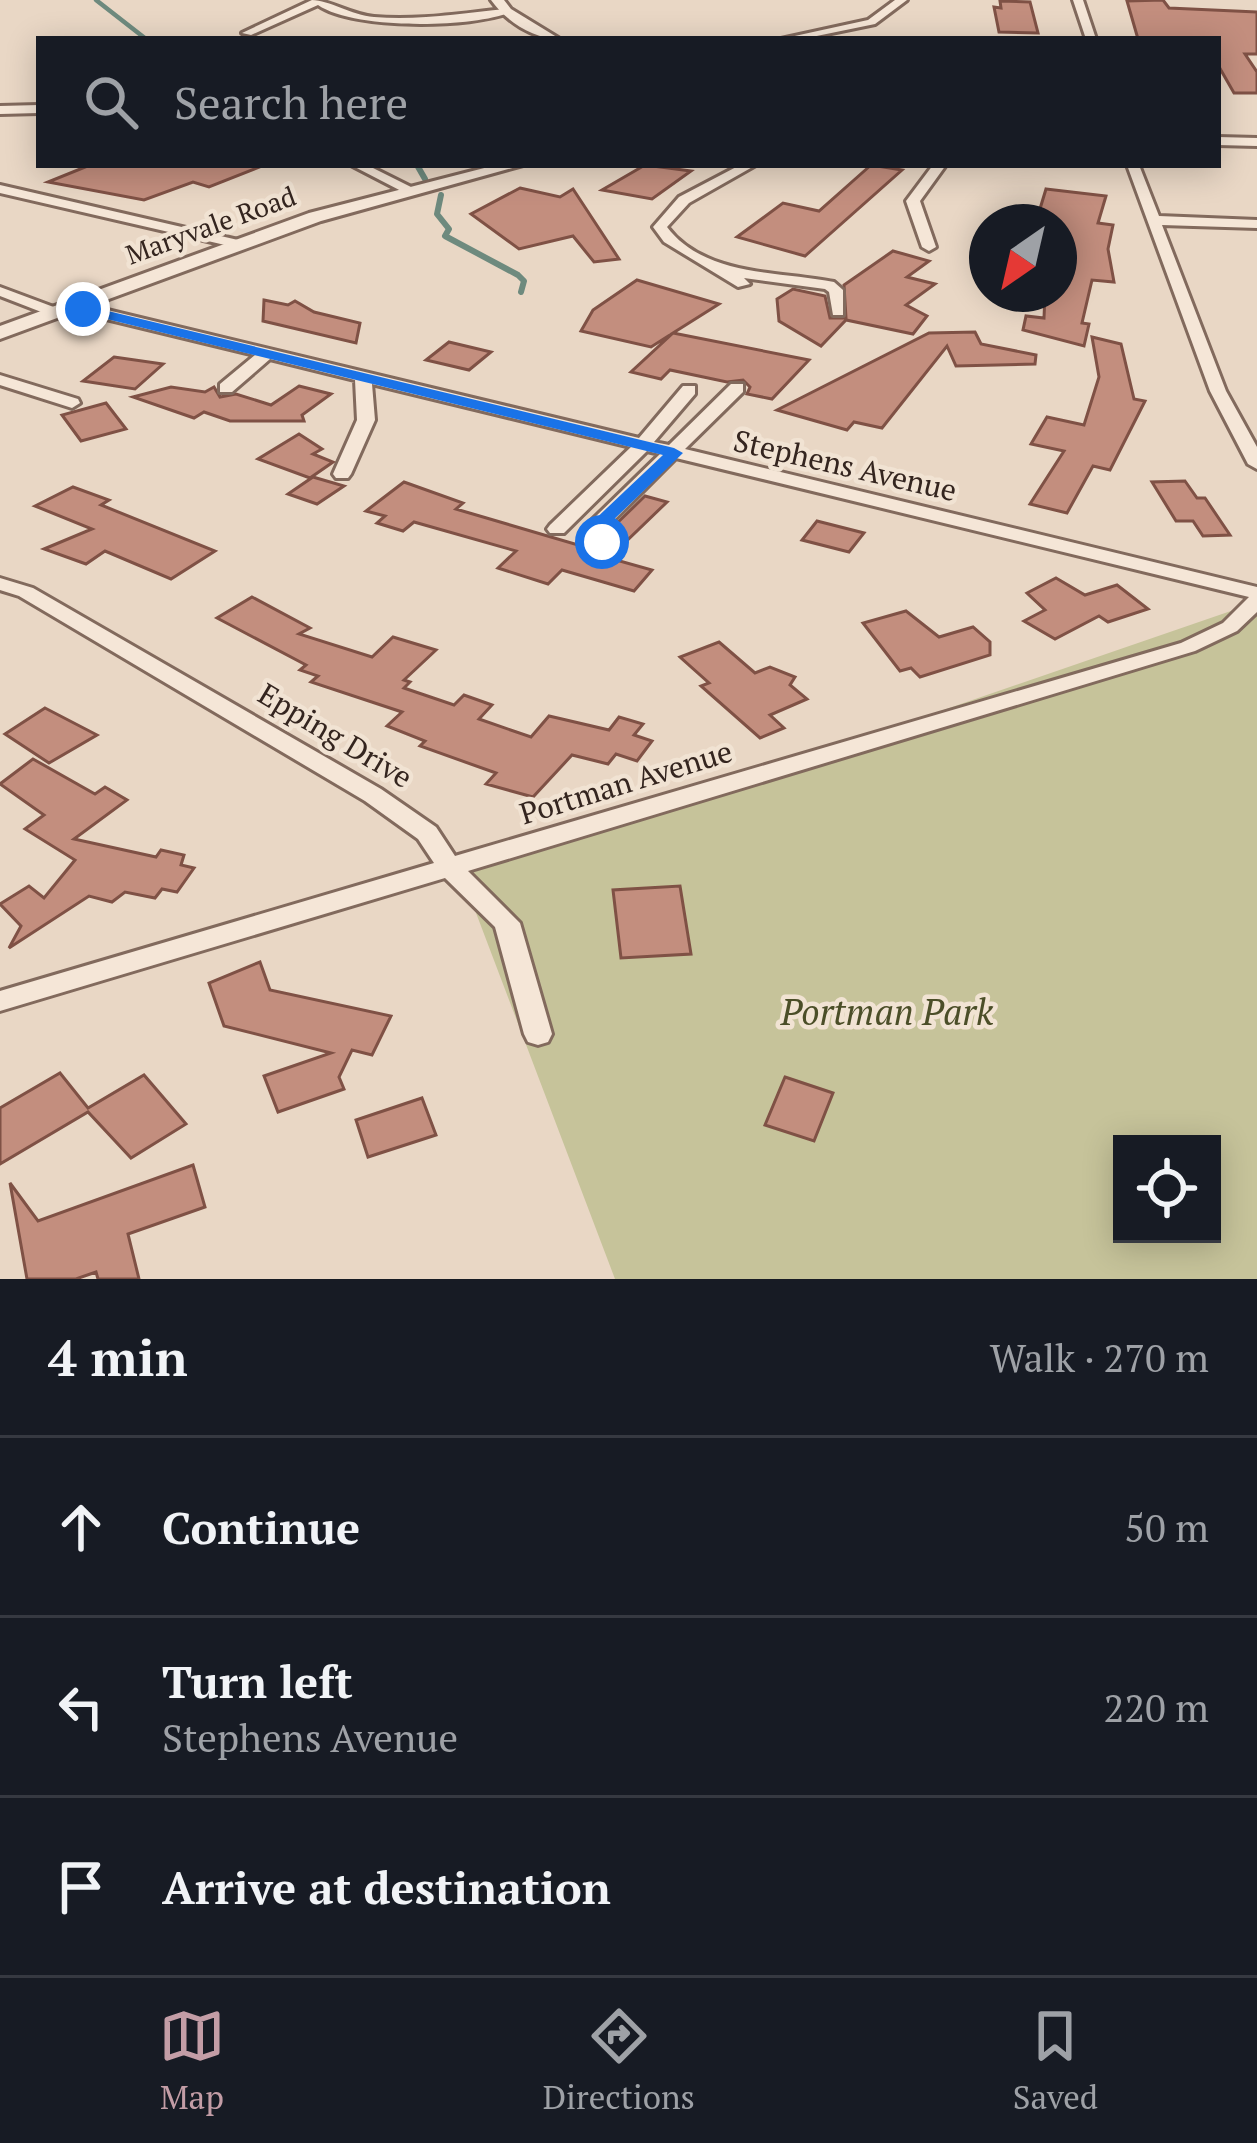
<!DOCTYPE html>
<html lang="en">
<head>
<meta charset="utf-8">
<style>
  :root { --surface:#171b24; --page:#242831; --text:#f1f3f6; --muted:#9ea1a6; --line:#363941; --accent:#c39da6 }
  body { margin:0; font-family:"PT Serif",serif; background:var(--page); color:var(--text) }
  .controls { position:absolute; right:36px; bottom:36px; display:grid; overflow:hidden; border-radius:0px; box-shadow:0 6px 30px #0003 }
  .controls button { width:108px; height:108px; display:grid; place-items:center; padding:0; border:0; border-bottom:3px solid var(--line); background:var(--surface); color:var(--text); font:60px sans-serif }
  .compass { position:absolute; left:969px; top:204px; width:108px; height:108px; border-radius:50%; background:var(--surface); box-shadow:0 6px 30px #0003; rotate:214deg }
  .stop { position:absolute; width:36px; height:36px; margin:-27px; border:9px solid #1a73e8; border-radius:50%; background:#fff }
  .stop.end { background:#1a73e8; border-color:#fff; box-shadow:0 3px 12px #0008 }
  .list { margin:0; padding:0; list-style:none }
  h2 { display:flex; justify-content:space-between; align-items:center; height:156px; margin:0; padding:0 48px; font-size:51px }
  h2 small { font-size:39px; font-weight:400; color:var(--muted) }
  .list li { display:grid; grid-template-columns:78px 1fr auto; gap:36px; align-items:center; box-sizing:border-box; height:180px; padding:0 48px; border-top:3px solid var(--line) }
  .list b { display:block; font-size:45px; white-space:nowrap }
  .list p { margin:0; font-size:39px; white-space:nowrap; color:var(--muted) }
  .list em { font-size:39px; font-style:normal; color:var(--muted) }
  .icon { flex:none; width:66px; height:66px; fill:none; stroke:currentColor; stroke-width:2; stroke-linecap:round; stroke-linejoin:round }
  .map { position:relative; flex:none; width:1257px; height:1279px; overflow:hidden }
  .search { position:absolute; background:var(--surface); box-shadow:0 6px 30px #0003; left:36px; right:36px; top:36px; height:132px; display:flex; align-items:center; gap:30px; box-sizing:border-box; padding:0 42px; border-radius:0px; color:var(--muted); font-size:45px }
  .sheet { height:696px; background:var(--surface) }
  nav { display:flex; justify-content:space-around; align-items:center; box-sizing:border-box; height:168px; border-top:3px solid var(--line); background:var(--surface); font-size:33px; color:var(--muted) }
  nav a { display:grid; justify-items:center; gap:6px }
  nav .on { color:var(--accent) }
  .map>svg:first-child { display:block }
</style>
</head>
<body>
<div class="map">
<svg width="1257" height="1279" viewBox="0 0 1257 1279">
  <rect width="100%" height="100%" fill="#e9d7c5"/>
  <path fill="#c6c39a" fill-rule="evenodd" d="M1257,602V1279H615L462,876ZM1122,1144H1212V1234H1122Z"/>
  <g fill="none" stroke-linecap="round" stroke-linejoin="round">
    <path stroke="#6e8a7e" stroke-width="4.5" d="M96,0L146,39"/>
    <g stroke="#6e8a7e" stroke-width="6">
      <path d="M417,165L425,179"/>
      <path d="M441,195L437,214L449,229L445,236L518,275L524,281L521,292"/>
    </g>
  </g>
  <g fill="#c38e7e" stroke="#7f5145" stroke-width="3">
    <path d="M1163,0L1169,8L1257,12V54H1245L1257,72V93H1234L1218,65V39H1138L1127,1Z"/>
    <path d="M1000,1L1030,2L1038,33L999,32L994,7L1001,8Z"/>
    <path d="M90,165H262V166L209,187L193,182L144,200L48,182Z"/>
    <path d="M645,165L691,171L652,199L602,190Z"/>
    <path d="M871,165L902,170L805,256L737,237L783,203L819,211Z"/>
    <path d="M520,188L560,197L573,189L619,259L594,262L573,236L519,249L471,214Z"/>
    <path d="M1046,189L1106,196L1098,223L1113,225L1108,249L1114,282L1092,280L1082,323L1089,324L1084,346L1023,330L1026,316L1044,318L1045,294H1059V222H1036Z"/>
    <path d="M893,251L929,261L907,277L935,284L906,305L927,316L913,334L846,320L821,346L779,321L777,299L793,289L825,296L830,318H846L844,285Z"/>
    <path d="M637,280L719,304L673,333L809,360L772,399L747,394L750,387L743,380L727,382L670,370L661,379L631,372L673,333L651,347L581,331L593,310Z"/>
    <path d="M264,300L288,305L295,301L314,312L360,323L356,343L263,321Z"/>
    <path d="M975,332L981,344L1036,355L1035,364L956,366L947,346L882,428L854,422L847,430L777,410L929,333Z"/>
    <path d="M1092,337L1121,344L1134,399L1145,401L1110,470L1093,466L1067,513L1030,504L1064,451L1031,444L1047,417L1084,425L1099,377Z"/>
    <path d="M449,342L491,352L469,370L426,360Z"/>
    <path d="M114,357L163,364L135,389L83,381Z"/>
    <path d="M299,386L331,394L302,415L304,421H230L204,412L194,418L133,397L171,387L205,392L214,387L220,397L236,394L271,405Z"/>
    <path d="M106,403L126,429L81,441L62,415Z"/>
    <path d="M299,434L322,449L313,454L333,462L310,478L258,459Z"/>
    <path d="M313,477L344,486L317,504L288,494Z"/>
    <path d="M1185,481L1197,498H1205L1230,535L1203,536L1193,521H1176L1152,482Z"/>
    <path d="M404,482L463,503L456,509L595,550L613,548L616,541L611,529L645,496L667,502L609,558L652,570L634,591L562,570L548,584L498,568L516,551L414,522L403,531L377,523L385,516L366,511Z"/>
    <path d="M73,487L109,500L101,505L215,551L171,579L105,551L86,564L44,549L92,529L35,506Z"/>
    <path d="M817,521L864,533L849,552L802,540Z"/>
    <path d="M1056,578L1085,595L1117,585L1148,609L1108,622L1099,616L1055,639L1024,621L1045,610L1027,593Z"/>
    <path d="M252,597L310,628L299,634L372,657L393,637L436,650L404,680L410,682L404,688L454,705L464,695L492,705L479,719L531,737L549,716L609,730L619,717L643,724L634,735L652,741L637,761L616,754L608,764L572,755L533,797L486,784L496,773L420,746L425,741L387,726L402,712L311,682L318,676L300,670L306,665L217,618Z"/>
    <path d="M906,611L939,637L973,627L990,642V655L920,677L911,668L900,671L863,623Z"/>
    <path d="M719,642L755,673L770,667L795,677L790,685L807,699L770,715L784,728L760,738L701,686L709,683L680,657Z"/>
    <path d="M45,708L97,735L49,763L5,734Z"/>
    <path d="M33,759L95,794L105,787L127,800L74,839L156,857L161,850L184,855L181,865L194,868L177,892L162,889L155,898L125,892L112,902L89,896L9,948L21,926L0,904L29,886L44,898L75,860L25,829L44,815L0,784Z"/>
    <path d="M680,886L691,954L621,958L613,890Z"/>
    <path d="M260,962L270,990L391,1016L372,1055L352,1050L339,1077L344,1089L278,1112L264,1076L331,1053L224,1026L209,983Z"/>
    <path d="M60,1073L88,1108L144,1075L186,1124L131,1158L88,1112L0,1164V1108Z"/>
    <path d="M785,1077L833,1093L814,1141L765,1125Z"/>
    <path d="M422,1098L436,1135L368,1157L356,1120Z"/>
    <path d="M193,1165L205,1207L128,1234L139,1279H98L96,1272L76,1279H27L10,1183L38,1221Z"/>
  </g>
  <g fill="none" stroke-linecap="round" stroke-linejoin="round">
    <g stroke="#826a5d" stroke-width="6">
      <g id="minor">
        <path d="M312,0C329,0 351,15 374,17C418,21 463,13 506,9L511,12C472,28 354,30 318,5L251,35L242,33Z"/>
        <path d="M895,0H907L875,24L802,39H781L868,20Z"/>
        <path d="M1073,0H1083L1096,39H1086Z"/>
        <path d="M39,105V113L0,114V106Z"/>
        <path d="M1218,137L1257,138V146L1218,145Z"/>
        <path d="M351,165H367L419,191L407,194Z"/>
        <path d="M740,165H756L689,203L667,227C705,277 779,271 834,282L843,290V315H833L829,292L825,289L744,278L750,284L738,287L664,242L653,227L679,197Z"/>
        <path d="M933,165H946L920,201L936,247L929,251L922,247L906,201Z"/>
        <path d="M1127,165H1139L1159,216L1257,220V228L1162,225L1226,391L1257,447V469L1248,464L1210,391Z"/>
        <path d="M0,185L238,240L245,244L238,248L0,193Z"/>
        <path d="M0,287L59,309L62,312L49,315L0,296Z"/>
        <path d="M70,301L639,438L683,386H695V394L654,442L669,445L731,384H743V392L685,449L1257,587V612L1237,631L1195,651L468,871L520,923L552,1034L548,1042L538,1045L528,1042L524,1034L495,927L445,878L0,1011V991L434,863L418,839L365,801L19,596L0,590V578L33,588L381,789L436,827L455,856L1181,643L1223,623L1249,597L676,458L607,527L606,534L612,541L609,545H595L586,535L591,521L660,454L647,451L564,533H550L547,529L550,525L631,447L372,384L375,420L351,474L348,478H336L333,474L357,420L355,380L270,359L232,392H220V384L255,355L65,309L62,306Z"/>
        <path d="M0,375L78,399L80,403L72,408L0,385Z"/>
      </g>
    </g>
    <g stroke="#826a5d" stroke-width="6">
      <g id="tertiary">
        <path d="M491,0H504L511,9L560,39C533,39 506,21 491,0Z"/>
        <path d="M496,165H523L321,221L0,339V326L309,213Z"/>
      </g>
    </g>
    <use href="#minor" fill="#f5e6d7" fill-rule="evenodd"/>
    <use href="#tertiary" fill="#f5e6d7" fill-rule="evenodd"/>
  </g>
  <path fill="#1a73e8" d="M83,305L674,448L683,453L607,526L611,542L602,547L593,542L589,525L663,455L78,312Z"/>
  <g text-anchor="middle" stroke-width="9" stroke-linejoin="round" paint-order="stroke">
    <g font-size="27" fill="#34251f" stroke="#f1e3d3">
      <text transform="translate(211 226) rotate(-20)" y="9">Maryvale Road</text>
    </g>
    <g font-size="30" fill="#34251f" stroke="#f1e3d3">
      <text transform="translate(845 466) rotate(13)" y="10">Stephens Avenue</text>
      <text transform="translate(335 736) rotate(31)" y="10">Epping Drive</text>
      <text transform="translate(626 783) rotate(-17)" y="10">Portman Avenue</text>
    </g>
    <g font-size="36" font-style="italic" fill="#4b4e28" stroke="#f1e3d3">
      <text x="887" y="1025">Portman Park</text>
    </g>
  </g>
</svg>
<div class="controls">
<button><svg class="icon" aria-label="locate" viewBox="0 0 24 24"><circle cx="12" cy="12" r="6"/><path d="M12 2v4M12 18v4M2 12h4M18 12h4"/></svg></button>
</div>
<svg class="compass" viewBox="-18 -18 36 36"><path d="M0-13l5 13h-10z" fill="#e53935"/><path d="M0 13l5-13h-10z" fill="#9ea1a6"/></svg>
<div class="stop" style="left:602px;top:542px"></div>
<div class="stop end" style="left:83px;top:309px"></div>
<div class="search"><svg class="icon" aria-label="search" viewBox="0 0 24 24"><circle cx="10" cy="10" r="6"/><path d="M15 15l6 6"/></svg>Search here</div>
</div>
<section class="sheet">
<h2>4 min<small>Walk · 270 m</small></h2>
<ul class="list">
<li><svg class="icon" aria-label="ahead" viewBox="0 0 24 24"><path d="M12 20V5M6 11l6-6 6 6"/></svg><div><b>Continue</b></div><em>50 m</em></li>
<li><svg class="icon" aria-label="left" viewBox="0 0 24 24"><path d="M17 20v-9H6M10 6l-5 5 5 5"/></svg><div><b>Turn left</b><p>Stephens Avenue</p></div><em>220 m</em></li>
<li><svg class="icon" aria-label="arrive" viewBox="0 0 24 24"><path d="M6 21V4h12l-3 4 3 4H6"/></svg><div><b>Arrive at destination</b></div></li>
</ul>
</section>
<nav>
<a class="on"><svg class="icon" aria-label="map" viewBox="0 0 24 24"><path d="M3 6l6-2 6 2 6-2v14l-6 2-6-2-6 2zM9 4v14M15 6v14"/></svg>Map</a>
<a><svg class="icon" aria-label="directions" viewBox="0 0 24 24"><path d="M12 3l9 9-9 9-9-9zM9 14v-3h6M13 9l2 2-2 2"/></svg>Directions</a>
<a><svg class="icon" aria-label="saved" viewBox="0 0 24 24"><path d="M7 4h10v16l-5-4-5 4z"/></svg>Saved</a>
</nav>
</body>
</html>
